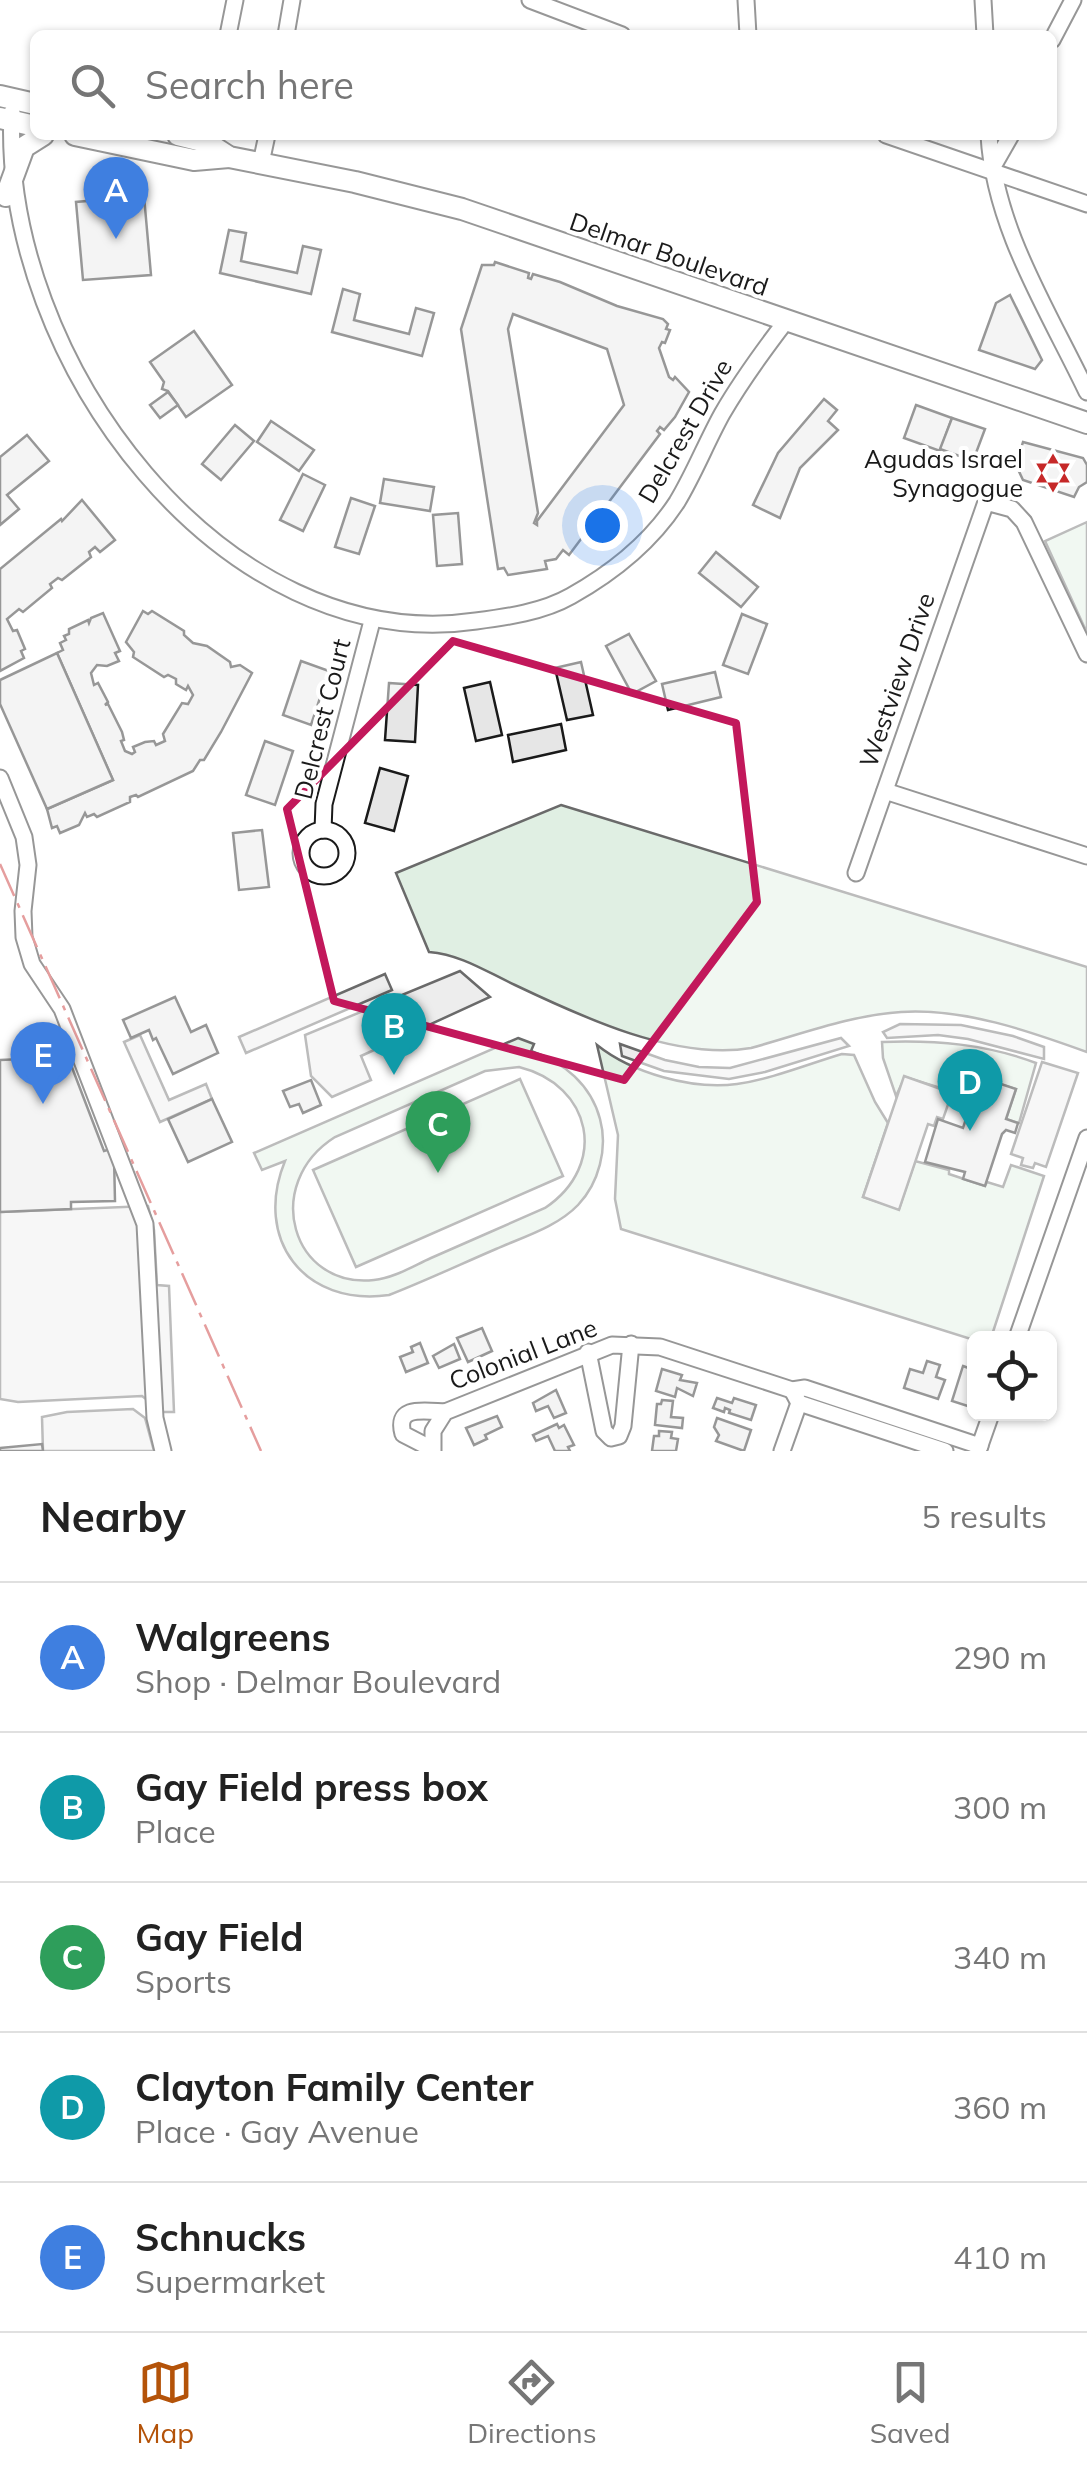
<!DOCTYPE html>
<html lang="en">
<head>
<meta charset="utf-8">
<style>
  :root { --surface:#fff; --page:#f2f2f2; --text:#222; --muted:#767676; --line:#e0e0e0; --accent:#b45309 }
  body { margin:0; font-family:Mulish,sans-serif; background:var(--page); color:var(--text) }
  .controls { position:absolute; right:30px; bottom:30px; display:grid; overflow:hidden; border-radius:15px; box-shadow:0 2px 8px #0004 }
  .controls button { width:90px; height:90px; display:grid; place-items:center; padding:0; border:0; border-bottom:2px solid var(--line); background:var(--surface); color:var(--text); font:50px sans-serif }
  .you { position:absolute; left:602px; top:525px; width:35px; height:35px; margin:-25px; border:8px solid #fff; border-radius:50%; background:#1a73e8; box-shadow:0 0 0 15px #1a73e833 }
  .badge { display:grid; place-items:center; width:65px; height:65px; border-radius:50%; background:var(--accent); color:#fff; font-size:32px; font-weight:700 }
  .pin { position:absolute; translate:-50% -82px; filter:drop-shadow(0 2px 5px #0008) }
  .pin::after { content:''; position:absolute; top:52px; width:35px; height:30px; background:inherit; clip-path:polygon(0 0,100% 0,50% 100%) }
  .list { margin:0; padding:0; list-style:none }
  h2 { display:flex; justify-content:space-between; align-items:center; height:130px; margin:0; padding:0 40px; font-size:42px }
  h2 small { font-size:32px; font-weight:400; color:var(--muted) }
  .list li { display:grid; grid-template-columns:65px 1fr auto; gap:30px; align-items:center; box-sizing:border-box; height:150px; padding:0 40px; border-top:2px solid var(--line) }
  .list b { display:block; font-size:38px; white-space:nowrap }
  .list p { margin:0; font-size:32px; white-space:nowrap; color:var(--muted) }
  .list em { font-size:32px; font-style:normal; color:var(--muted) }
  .icon { flex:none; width:55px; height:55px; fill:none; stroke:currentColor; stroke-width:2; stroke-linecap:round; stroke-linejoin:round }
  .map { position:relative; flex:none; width:1087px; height:1451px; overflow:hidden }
  .search { position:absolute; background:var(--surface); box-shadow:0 2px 8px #0004; left:30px; right:30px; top:30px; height:110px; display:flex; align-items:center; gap:25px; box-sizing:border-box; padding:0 35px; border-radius:15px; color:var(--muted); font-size:38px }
  .sheet { height:880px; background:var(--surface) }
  nav { display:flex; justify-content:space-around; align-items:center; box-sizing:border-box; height:140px; border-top:2px solid var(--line); background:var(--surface); font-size:28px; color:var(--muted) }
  nav a { display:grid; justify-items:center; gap:5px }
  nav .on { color:var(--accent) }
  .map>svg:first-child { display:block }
</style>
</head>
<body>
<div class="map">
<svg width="1087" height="1451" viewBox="0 0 1087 1451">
  <rect width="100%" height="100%" fill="#fff"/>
  <g fill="#e0efe3" stroke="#6a6a6a" stroke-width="2.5" fill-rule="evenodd">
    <path d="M1087,522V633L1045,541Z"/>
    <path d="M561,805L1087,967V1052C1029,1031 964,1008 901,1012C851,1015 799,1035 751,1048C676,1061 582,1017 515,985C485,971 462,955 429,952L396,873Z"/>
    <path d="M518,1038L534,1044L531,1051C564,1062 591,1085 600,1119C608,1148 599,1183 578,1205C557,1227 523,1237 496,1249C461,1264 425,1281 389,1295C304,1307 253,1239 285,1161L262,1170L254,1153ZM519,1067C592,1085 609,1165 545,1208C507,1225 469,1241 431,1258C413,1266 394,1278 374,1280C292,1289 261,1184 335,1137L485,1071Z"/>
    <path d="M882,1042C936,1040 986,1044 1036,1063L1019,1123L1006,1119L1016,1089L981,1078L973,1098L905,1077L896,1096L883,1058Z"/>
    <path d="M597,1045C632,1073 692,1090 737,1084C772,1079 808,1064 842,1054L854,1055L875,1102L888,1123L863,1197L899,1209L915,1161L949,1170V1174L985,1186L987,1182L1003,1187L1011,1165L1044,1176L991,1338L974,1340L621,1229L615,1199L618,1135Z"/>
    <path d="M520,1079L563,1176L356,1267L313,1170Z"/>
  </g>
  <g fill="#ededed" stroke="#6a6a6a" stroke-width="2.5">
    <path d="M460,971L490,997L361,1056L371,1080L332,1097L311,1076L305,1035Z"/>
    <path d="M385,974L392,990L246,1053L239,1037Z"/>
    <path d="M900,1024L961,1025L1013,1036L1044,1047V1059L968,1039L938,1035L887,1038L883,1032Z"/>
    <path d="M140,1035L169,1100L206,1084L212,1099L160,1122L124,1042Z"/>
    <path d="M841,1038L849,1046L765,1072L729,1079L664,1071L622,1056L620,1044L665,1060L699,1067L730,1068Z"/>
    <path d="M1042,1062L1078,1073L1046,1167L1035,1163L1033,1168L1021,1165L1023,1158L1011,1154Z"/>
    <path d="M904,1076L952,1093L943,1119L937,1117L934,1126L928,1124L899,1210L863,1197Z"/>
    <path d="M148,1206L154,1230L157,1285L169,1286L174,1412H163L142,1396L18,1402L0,1399V1212Z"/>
    <path d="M133,1409L145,1418L154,1451H43L42,1417L67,1412Z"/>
  </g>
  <g fill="#e6e6e6" stroke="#1a1a1a" stroke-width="2.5" fill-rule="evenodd">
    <path d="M144,196L151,275L83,280L76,202Z"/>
    <path d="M229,230L246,233L241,261L297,273L303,246L321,250L311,294L220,273Z"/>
    <path d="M495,262L529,273L528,278L531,279L533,274L560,282L617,306L663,319L668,324L666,329L670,330L665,343L662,342L659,348L669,377L673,380L675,377L689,392L675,417L664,430L660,427L657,431L660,434L569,555L563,550L556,559L545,561L547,569L508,575L504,568L498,569L461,329L482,265H494ZM513,314L607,349L624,405L537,521V525L534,523L538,513L508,329Z"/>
    <path d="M343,289L360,294L354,320L409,334L416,308L434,313L422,356L332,332Z"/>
    <path d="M1010,295L1042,360L1035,369L979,350L996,303Z"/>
    <path d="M194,331L232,385L186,417L168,391L162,389L164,382L150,362Z"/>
    <path d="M168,392L178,405L160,418L150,405Z"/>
    <path d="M824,399L837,410L828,421L838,430L800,468L780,518L753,505L778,453Z"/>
    <path d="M916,405L952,418L940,451L904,438Z"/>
    <path d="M952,418L985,429L973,461L940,449Z"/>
    <path d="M271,421L314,450L299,471L257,442Z"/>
    <path d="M235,425L254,441L221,480L202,464Z"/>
    <path d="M27,435L49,461L7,495L19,509L0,525V457Z"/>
    <path d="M1023,442L1083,458L1087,465V482L1079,487L1074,497L1023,480L1016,465Z"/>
    <path d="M303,474L325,485L303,531L280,520Z"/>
    <path d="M384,479L434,487L430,511L380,503Z"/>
    <path d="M351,498L375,506L359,554L335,547Z"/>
    <path d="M82,500L115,540L100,552L95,547L89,552L91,557L62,580L58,578L50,584L52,588L23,612L19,609L7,619L13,631L17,630L25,649L21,651L24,658L0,671V569L61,519L62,521Z"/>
    <path d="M458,513L462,564L437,566L433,515Z"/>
    <path d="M716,552L758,587L741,607L699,573Z"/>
    <path d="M143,611L148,614L152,611L184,631V635L193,643L207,646L230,662L231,667L240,665L252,673L221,732L204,760H200L193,771L138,797L136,795L130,797V802L97,817L94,814L87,817L85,813L79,825L60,833L57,826L52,828L47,809L113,780L57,653L63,650L60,643L66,640L64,636L69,634V629L88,620L89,623L91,618L103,613L120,651L115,653L119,661L107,666L97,665L91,673L94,685L98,683L108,702L105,705L108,704L122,732L124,740L121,741L125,751L132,754L135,752L133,747L145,742L154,741L156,745L165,741L163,734L182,703L188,704L193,695L188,686L186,690L176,684V679L168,675L164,677L133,657L134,652L126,642Z"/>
    <path d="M742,614L767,624L748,674L723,665Z"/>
    <path d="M629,634L656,681L632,694L606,646Z"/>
    <path d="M57,653L113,780L47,809L0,704V680Z"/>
    <path d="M301,661L329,671L311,725L283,715Z"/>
    <path d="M581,662L593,715L567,720L555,668Z"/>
    <path d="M715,672L721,697L668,710L662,684Z"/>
    <path d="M490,682L502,735L476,741L464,688Z"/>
    <path d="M389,683L418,685L415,742L385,740Z"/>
    <path d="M561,724L566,750L513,762L508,735Z"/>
    <path d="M265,741L293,751L275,805L246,795Z"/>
    <path d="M380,768L408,776L394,831L365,823Z"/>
    <path d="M262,830L269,887L239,890L233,833Z"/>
    <path d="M175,997L191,1032L206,1025L218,1053L173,1074L156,1038L153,1040L149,1030L131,1038L123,1020Z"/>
    <path d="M68,1057L104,1151L111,1149L114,1157L115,1201L71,1202V1209L0,1212V1060Z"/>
    <path d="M980,1077L1016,1089L1006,1119L1018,1123L1015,1133L1006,1130L1002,1134L985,1186L963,1179L965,1172L925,1162L938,1119L963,1128Z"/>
    <path d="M311,1080L321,1105L303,1113L299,1104L290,1107L283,1091Z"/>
    <path d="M212,1099L232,1142L188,1162L168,1119Z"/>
    <path d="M482,1328L492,1351L468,1362L457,1338Z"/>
    <path d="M420,1343L428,1363L406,1372L400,1357L413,1352L411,1347Z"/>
    <path d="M454,1344L460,1359L439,1368L433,1356Z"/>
    <path d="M927,1361L940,1365L936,1377L945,1380L938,1399L904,1388L910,1369L923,1373Z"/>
    <path d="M963,1366L974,1370V1408L952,1401Z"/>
    <path d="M662,1369L682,1375L680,1380L697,1383L693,1396L677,1388L675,1397L656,1391Z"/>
    <path d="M556,1390L566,1413L554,1418L548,1406L536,1411L533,1403Z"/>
    <path d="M717,1398L732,1403L734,1398L756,1405L751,1420L729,1413L730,1410L725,1408L724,1412L713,1408Z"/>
    <path d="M662,1400L673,1401L671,1417L683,1418L682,1428L655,1425L657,1404H661Z"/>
    <path d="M497,1416L502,1427L485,1435L487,1439L474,1445L466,1428Z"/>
    <path d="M717,1418L751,1430L744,1451L716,1441L719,1435L714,1427Z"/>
    <path d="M557,1424L559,1428L564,1425L574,1445L568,1447L570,1451H555L548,1436L536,1441L533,1435Z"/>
    <path d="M659,1431L672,1432L671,1438L678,1439L676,1451H652L654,1436H659Z"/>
    <path d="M42,1444L43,1451H0V1448Z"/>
  </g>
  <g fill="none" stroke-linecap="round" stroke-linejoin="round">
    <g stroke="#1a1a1a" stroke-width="19">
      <g id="minor">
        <path d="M530,0L622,35"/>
        <path d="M746,0L748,35"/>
        <path d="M983,0L985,35"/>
        <path d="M228,35L235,0"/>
        <path d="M286,35L292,0"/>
        <path d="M1052,40L1073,0"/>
        <path d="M12,112C0,360 224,658 476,621C507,617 543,612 571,596C612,573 651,542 677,502C694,474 706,443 722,414C741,381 763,351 786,321"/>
        <path d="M886,135L1087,204"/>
        <path d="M989,135C994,227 1048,310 1087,392"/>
        <path d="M261,163L267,135"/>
        <path d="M991,170L1011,135"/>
        <path d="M0,778L24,837L28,865L23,911L24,937L32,964L62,1009L145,1224L155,1418L163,1451"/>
        <path d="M885,791L1087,856"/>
        <circle cx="324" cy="853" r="23"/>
        <path d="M323,830L324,804L372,621"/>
        <path d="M856,873L986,502L1012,509L1024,522L1087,654"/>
        <path d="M1017,1338L1087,1138"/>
        <path d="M588,1352L604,1431L611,1438L619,1436L623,1426L631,1344"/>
        <path d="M792,1390L799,1403L945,1451"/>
        <path d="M432,1449L403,1434C395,1405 424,1411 445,1412"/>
        <path d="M433,1451V1431L445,1412L612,1345L660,1347L792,1390L805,1388L980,1446"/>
        <path d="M782,1451L799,1403"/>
        <path d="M978,1451L991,1414"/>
      </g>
    </g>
    <g stroke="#1a1a1a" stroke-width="24">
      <g id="major">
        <path d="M0,96L35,104"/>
        <path d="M0,118L35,126"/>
        <path d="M75,135L194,160L229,157"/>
        <path d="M178,135L206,142L229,157L355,182L462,209L1087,423"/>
        <path d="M6,196L24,147L43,135"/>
      </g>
    </g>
    <use href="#minor" stroke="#fff" stroke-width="15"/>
    <use href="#major" stroke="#fff" stroke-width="20"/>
    <path stroke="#c62828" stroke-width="2.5" stroke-dasharray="35 8 5 8" stroke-linecap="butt" d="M0,864L261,1451"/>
  </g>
  <path d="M0 0H1087V1451H0ZM453,641L736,723L757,902L624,1080L334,1001L287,809Z" fill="#fff" fill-opacity=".55" fill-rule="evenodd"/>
  <path fill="none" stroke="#c2185b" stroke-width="8" stroke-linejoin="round" d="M453,641L736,723L757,902L624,1080L334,1001L287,809Z"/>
  <defs>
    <g id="synagogue-bare" transform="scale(3)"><path d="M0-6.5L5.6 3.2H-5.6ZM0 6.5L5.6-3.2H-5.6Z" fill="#c62828" stroke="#fff" stroke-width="2.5" paint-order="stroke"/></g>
  </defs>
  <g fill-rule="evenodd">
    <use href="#synagogue-bare" x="1053" y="473"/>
  </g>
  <g text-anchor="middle" stroke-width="8" stroke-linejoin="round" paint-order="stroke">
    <g font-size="25" fill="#1a1a1a" stroke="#fff">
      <text transform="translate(669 254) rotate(19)" y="9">Delmar Boulevard</text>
      <text transform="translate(685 431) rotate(-60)" y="9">Delcrest Drive</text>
      <text transform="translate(897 680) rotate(-71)" y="9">Westview Drive</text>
      <text transform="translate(322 719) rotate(-76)" y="9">Delcrest Court</text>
      <text transform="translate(523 1354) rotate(-21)" y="9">Colonial Lane</text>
    </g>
    <g font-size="25" fill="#1a1a1a" stroke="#fff" text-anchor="end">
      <text x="1023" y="468">Agudas Israel<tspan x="1023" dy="29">Synagogue</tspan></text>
    </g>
  </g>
</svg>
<div class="controls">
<button><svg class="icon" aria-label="locate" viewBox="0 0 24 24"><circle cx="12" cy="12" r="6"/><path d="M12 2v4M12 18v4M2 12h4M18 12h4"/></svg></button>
</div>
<div class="you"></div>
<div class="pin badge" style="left:116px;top:239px;background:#3f7fe0">A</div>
<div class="pin badge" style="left:394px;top:1075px;background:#0f9aa8">B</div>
<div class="pin badge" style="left:438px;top:1173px;background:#2e9e5b">C</div>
<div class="pin badge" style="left:970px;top:1131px;background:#0f9aa8">D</div>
<div class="pin badge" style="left:43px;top:1104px;background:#3f7fe0">E</div>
<div class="search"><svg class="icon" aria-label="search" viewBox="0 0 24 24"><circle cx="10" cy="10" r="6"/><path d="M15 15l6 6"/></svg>Search here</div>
</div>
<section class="sheet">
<h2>Nearby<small>5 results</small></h2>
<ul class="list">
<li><span class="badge" style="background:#3f7fe0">A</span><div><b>Walgreens</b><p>Shop · Delmar Boulevard</p></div><em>290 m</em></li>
<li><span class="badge" style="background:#0f9aa8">B</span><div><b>Gay Field press box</b><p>Place</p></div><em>300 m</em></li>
<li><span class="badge" style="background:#2e9e5b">C</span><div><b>Gay Field</b><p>Sports</p></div><em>340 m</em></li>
<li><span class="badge" style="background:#0f9aa8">D</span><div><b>Clayton Family Center</b><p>Place · Gay Avenue</p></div><em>360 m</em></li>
<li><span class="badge" style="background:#3f7fe0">E</span><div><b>Schnucks</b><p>Supermarket</p></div><em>410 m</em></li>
</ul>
</section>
<nav>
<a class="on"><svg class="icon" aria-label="map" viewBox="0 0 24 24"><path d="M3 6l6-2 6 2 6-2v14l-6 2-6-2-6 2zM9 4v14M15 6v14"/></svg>Map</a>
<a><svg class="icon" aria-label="directions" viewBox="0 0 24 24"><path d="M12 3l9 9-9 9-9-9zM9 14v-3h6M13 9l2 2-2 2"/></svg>Directions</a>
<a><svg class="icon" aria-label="saved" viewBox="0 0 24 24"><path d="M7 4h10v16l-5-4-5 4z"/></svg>Saved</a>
</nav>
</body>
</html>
